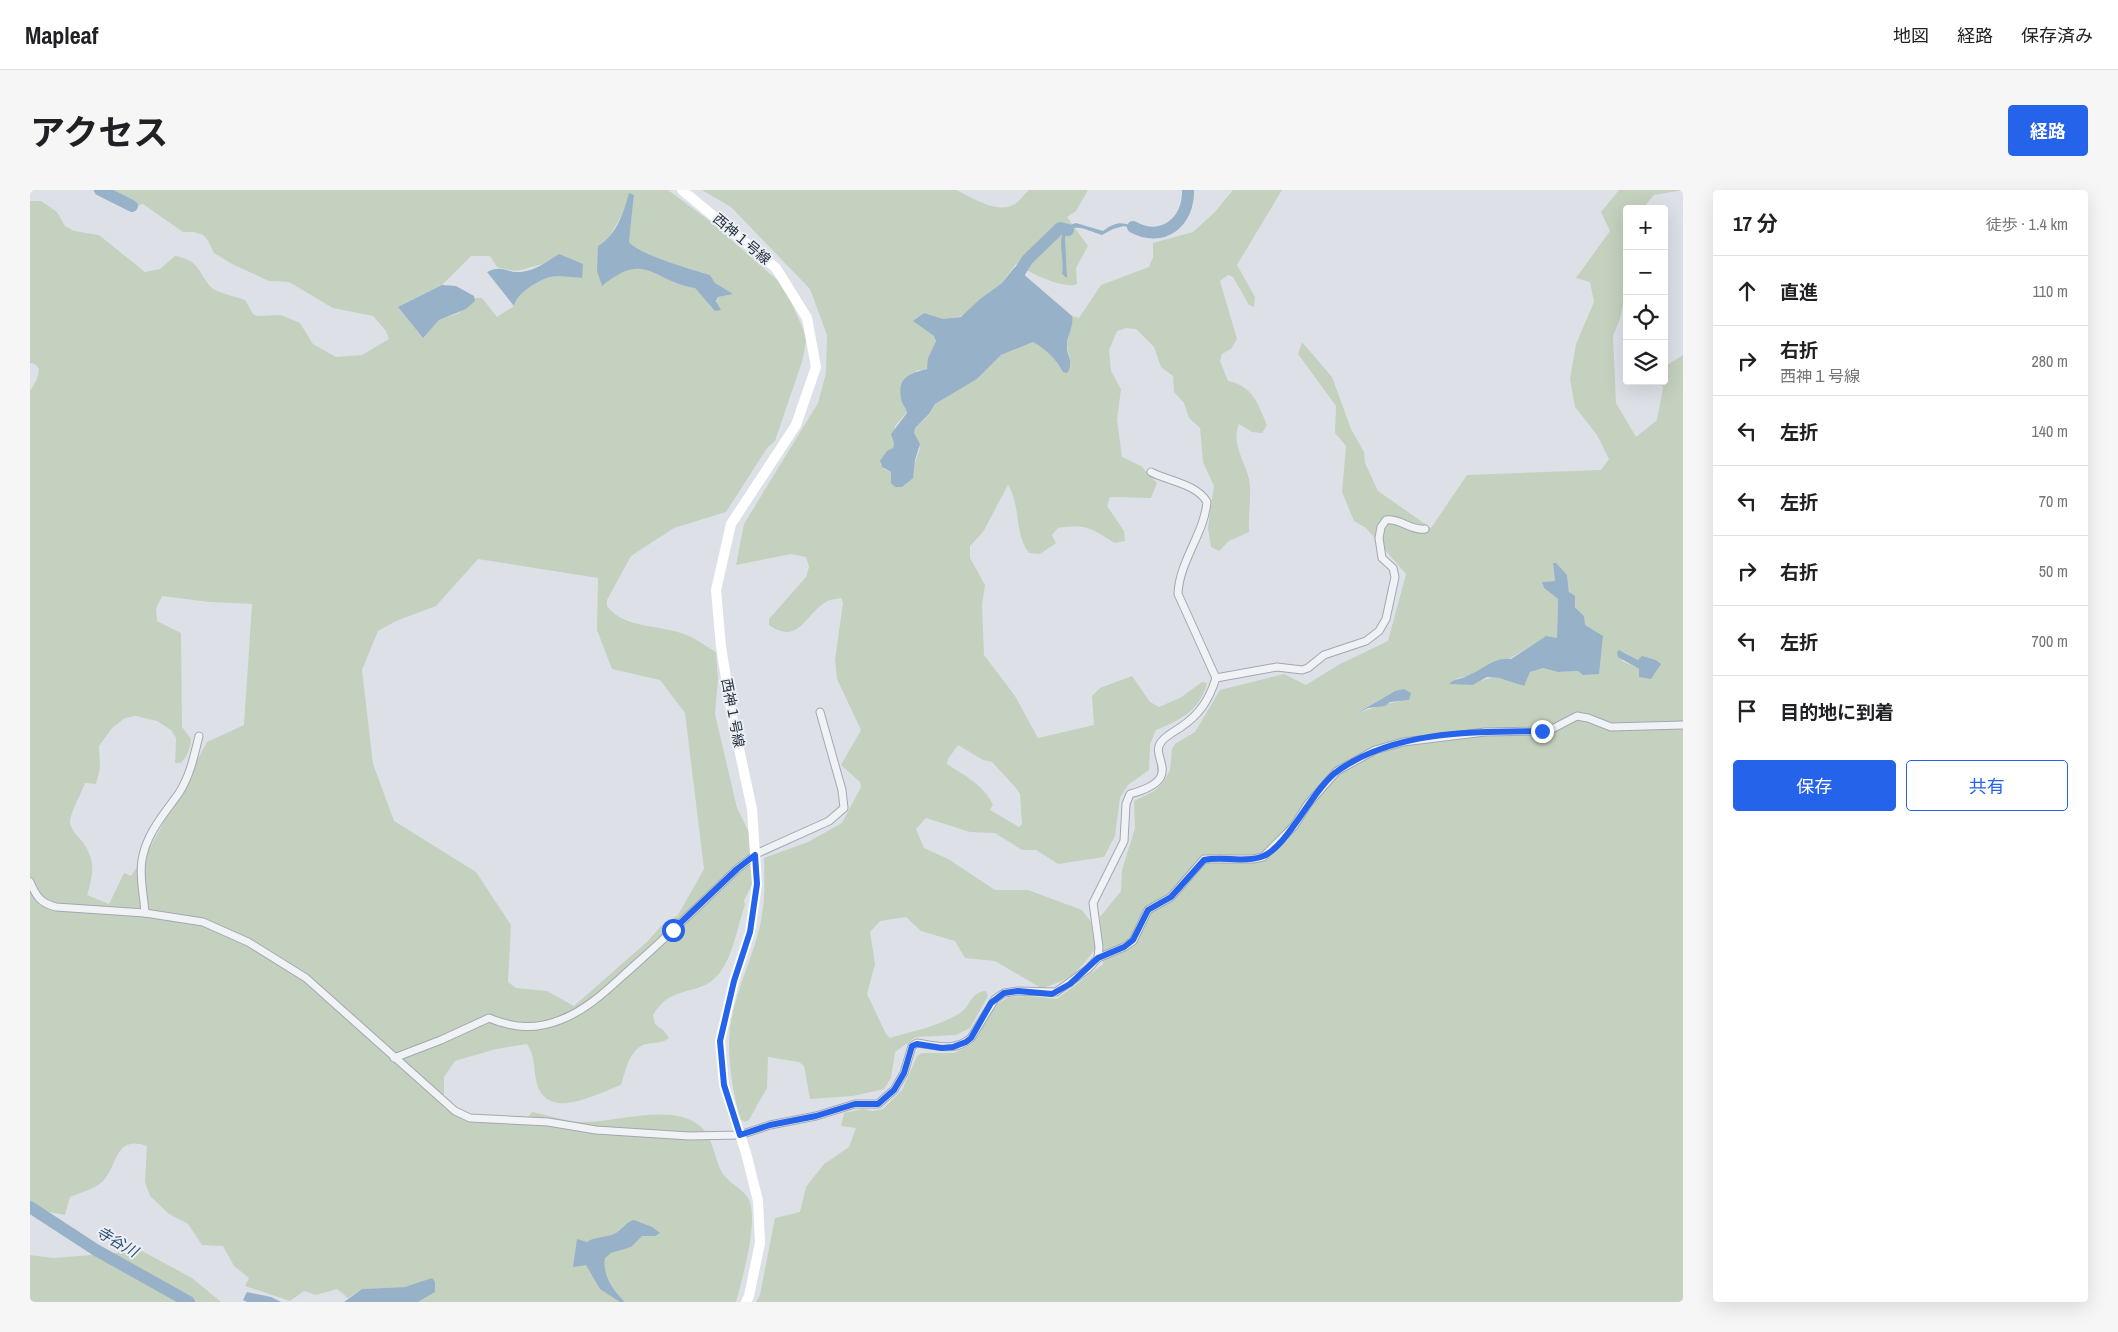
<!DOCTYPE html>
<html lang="ja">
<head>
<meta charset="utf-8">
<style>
  :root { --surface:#fff; --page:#f6f6f6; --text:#202124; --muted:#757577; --line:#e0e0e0; --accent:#2563eb }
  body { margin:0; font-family:"Archivo Narrow","Noto Sans JP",sans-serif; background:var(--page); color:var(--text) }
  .controls { position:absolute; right:15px; top:15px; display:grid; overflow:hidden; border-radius:5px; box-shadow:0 5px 20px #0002 }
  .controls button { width:45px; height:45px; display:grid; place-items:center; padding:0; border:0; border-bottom:1px solid var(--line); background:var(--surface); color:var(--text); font:25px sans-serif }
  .stop { position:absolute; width:15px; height:15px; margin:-11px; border:4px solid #2563eb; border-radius:50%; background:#fff }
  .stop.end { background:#2563eb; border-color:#fff; box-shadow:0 1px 5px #0008 }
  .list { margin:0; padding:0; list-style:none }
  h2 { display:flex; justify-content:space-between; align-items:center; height:65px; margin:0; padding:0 20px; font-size:21px }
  h2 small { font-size:16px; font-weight:400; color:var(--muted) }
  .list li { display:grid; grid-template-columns:32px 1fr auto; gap:15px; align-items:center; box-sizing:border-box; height:70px; padding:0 20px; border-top:1px solid var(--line) }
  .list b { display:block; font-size:19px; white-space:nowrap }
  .list p { margin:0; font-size:16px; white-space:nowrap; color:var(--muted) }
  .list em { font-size:16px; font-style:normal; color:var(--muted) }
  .actions { display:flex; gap:10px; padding:15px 20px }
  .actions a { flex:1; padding:11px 0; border:1px solid var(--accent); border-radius:5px; text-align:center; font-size:18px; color:var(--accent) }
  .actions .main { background:var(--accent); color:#fff }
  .icon { flex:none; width:28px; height:28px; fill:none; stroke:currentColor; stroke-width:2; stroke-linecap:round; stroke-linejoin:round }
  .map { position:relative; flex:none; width:1653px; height:1112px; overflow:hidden; border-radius:5px }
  header { display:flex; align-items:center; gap:30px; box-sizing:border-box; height:70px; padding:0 25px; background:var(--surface); border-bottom:1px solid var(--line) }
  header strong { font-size:24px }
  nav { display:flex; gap:28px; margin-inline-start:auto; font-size:18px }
  .intro { display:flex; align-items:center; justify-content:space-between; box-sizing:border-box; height:120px; padding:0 30px }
  h1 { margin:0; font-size:35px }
  .button { padding:12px 22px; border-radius:5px; background:var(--accent); color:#fff; font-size:18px; font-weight:700 }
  main { display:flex; gap:30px; padding:0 30px }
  aside { flex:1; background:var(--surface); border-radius:5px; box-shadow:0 5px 20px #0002 }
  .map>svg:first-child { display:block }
</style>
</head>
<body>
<header>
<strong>Mapleaf</strong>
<nav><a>地図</a><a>経路</a><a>保存済み</a></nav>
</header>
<div class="intro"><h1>アクセス</h1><a class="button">経路</a></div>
<main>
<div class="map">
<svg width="1653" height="1112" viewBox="0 0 1653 1112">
  <rect width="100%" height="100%" fill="#dde1e7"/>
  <g fill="#c4d1be" fill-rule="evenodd">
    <path d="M63,0H638L681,32L754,96L774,141L776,151L772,172L745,251L737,258L696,322L644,338L601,366L577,410V416C595,440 633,434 659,446C668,450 677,457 686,462L688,489L685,524L707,618L721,646L720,675L723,692L714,711L715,715C707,737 703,769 687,786C668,807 642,793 623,825L625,834L633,840L639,848C631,854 625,852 616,854C599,859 596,880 591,895C568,903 518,932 507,894C503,880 506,867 497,854L466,859L425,871L414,887V918L433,927L492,935L502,922C518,925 535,931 551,932C584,933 642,912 670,936C684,947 684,970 693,984C699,993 712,998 718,1008C730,1028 712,1089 706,1112H388L405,1102L387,1094L375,1097L332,1099L318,1108L307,1099L286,1105L274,1101L260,1111L215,1096L219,1088L204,1076L193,1056L172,1055L158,1034L139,1024L120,1006L115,992L117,956C84,944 88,977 72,992C64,999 50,1003 40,1007L35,1025L14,1021L0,1024V201L7,189L9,179L5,174L0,173V11H11L27,22L35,36L44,41L69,45L115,82L130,79L145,66C172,71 167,83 182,98C186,102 207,107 215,110L223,124L227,126L251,125L270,133L283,154L306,167L332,165L359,149L356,141L343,126L303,118L259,92L239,91L202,74L184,63L177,49L173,45L164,42H153L113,14L100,19ZM599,4L604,5L599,52C608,64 663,80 680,85L685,93L702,104L688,107L686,121L665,98C623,92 616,59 572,95L577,51L595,19ZM441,66H460L467,77C495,85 491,77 516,74C526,73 543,84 552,88C543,88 529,85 520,87C507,91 487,103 484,116L467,127L452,108H445L429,123L409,130L392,147L368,117L412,95ZM448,369L568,388L567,440L582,479L630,490L655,523L674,679L648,725L631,736L618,751L544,816L517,801L486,798L478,792L481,735L446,682L364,631L343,574L332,480L348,441L366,431L406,416ZM132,406L179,412L222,414L214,535L177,552L123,652L101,686L94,683L79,714L57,705C64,683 66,669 51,650C46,645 42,640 40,634C39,625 52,602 55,593L66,594L70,578L69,556L82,538L95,528L106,526L127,531L141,540L146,548L145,573H151C157,567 161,557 161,549L152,537L151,443L127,431L126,419Z"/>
    <path d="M672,0H926C941,7 968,25 985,14C990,11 994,4 999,0H1058L1046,21L1037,27L1058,56L1046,78L1047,94C1033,100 999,82 986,74L972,93L950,109L935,125L915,130L894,123L884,131L904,146L906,151L898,168L899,177L894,180H887L871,208L877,222L865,236V255L850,274L854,279L861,282L874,296L879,290L890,258L884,243L885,238L899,225L905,214L947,189L971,165L1003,152L1013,157L1029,174L1033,182L1041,176L1037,155L1042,126L1049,128L1071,95L1119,77L1123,67V53L1163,42L1184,23L1203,0H1252L1207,75L1225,107L1224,117L1219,115L1203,87L1198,85L1190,91L1207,149L1201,159L1192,164L1190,171L1198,191C1223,196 1228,214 1237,235L1232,243L1222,242L1209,234C1200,255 1218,275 1220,295C1221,310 1218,327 1219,342L1199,351L1189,361L1181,357L1178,338L1184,296L1173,272L1170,238L1159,228L1154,213L1144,202L1143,186L1131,177L1124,157L1106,139L1096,138L1087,141L1079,160L1081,181L1091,199L1087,230L1092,267L1111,276L1127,293L1121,308L1080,307L1077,316L1094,341L1095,351L1085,353C1060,338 1058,334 1028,338L1022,345L1026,353L1010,364L999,363C984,344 991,315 978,295L953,342L940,356V368L955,395L952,415L954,465L985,506L1008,548L1064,535L1062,506L1070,498L1102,486L1120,512L1129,517L1150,508L1172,492L1177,493C1170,521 1150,530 1126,540L1120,554L1119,580L1098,595L1090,608L1085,646L1074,667L1028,674L1006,660H992L965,643L940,642L896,628L886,639L894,658L918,669L965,700H998L1052,720L1061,732L1065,759C1049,782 1038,791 1011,798L965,771L935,768L925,751L891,741L876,727L850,731L840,742L845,774L837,804L856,844L860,848C883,841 910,836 930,823C941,816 940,802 956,801L958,806L940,838L926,845L886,847L865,862L861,888L854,899L823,906L780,909L774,876L769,872L738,867L737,898L719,930L715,932L710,929C704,905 699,880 699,854C699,817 717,782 727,747C735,721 735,695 734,668L778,652L812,633L831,597L830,592L811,575L831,540L807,489L805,470L813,413L811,408C807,409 800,409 796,412C775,424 769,456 739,435V429L776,387L779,377L776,367L761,364L706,375L714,334L788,213L796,183L797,145L780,99L701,17ZM928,555L953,570L962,572L986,598L990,604L992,634L989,637L960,620L963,615C955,596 934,585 917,574L918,569Z"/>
    <path d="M1589,0H1653L1624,5L1612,19H1597V94L1593,97L1595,104L1590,129L1583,146L1586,213L1606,247L1627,230L1633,198L1630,191H1634V177L1653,165V1112H726L730,1105L745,1028L770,1022L776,997L794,974L819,957L826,938L811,936L814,923L832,919L843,921L853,919L872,900L887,866L892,863H924L942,854L967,814L979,807L1000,806L1027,809L1073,774L1070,727L1091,701L1092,680L1105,638L1104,611L1124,601L1132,594L1140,580L1142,559L1146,553L1165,542L1190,500L1254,484L1276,495L1308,475L1358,451L1376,384L1336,338L1324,331L1312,302L1316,256L1305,243L1306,216L1268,164L1272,152L1302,187L1321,239L1334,262L1335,273L1348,301L1401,338L1437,285L1571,280L1579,269L1567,245L1545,217L1540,189L1546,154L1564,112L1560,92L1546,88L1580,41L1571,22ZM1523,374L1537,385C1539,402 1541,414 1554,426L1548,481L1528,482L1513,478L1500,482L1493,496C1470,488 1465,483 1443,495L1425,489C1459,482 1487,465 1516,446L1527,448L1528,409L1514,398L1512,392L1525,391ZM1594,462L1608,470L1614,489L1609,479L1592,471ZM1365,501L1379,510C1359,512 1342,518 1323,525Z"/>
    <path d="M112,1061L162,1088L191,1112H0V1065L23,1068Z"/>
  </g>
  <g fill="#97b1c8">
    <path d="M599,3L604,5L599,52C608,64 663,80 680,85L685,93L703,104L688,107L686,111L691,120L685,121L665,98C623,92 616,59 572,96L567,81L568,56C586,46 594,22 599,3Z"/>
    <path d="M1046,33L1073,41C1093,26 1097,37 1117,40L1116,44L1094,36L1083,39L1072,45C1059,42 1041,29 1035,48L1037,88L1032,84C1036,68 1021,39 1046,33Z"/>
    <path d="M529,64L553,74L552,88C543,88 529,85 520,87C507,91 487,103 484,116L457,82C472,74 476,83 491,82C507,80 516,72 529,64Z"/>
    <path d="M985,77L1042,126C1044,136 1037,145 1037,155C1036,166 1045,171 1037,183L1033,182C1026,169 1016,159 1003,152L971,165L947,189L905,214L899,224L885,238L884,243L890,254L885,270L883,288L872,297H865L861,293V282L852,277L850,271L857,261L863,258L864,253L861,244L877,223C876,217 871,213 871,208C867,186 882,183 897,179L898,168L906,151L904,146L883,131L894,123L913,129L931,127L950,109L972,93Z"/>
    <path d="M412,95L426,96L444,106L445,111L436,119L409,130L393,148L368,117Z"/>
    <path d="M1523,373H1526L1537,385L1539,402L1545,406V417L1554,426L1555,435L1573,446L1569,484L1553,485L1548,481L1528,482L1513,478L1500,482L1494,496L1469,488L1457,487L1443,495L1419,494C1425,488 1430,490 1437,486C1453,480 1463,467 1481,469L1516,446L1527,448L1528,409L1514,398L1512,392L1525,391Z"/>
    <path d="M1589,460L1608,470L1612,466L1626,470L1631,474L1621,489L1609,487V479L1588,467L1587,462Z"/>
    <path d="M1374,499L1381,503L1379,510L1360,512L1355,516L1338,518L1322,526L1365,501Z"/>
    <path d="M604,1030L622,1037L630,1043L625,1046H612L601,1057L581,1063L575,1068C572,1084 582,1099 593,1110L594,1112H590L570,1099L556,1075L543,1077L547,1049L557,1052C566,1046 575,1048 584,1044C592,1041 595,1032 604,1030Z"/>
    <path d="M402,1088L405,1092V1102L388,1112H314L332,1099L375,1097Z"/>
    <path d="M217,1102L241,1107L251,1112H217L213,1110Z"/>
  </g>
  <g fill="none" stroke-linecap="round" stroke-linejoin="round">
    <g stroke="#97b1c8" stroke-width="12">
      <path d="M70,0L102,16"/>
      <path d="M1103,37C1133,53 1159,32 1158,0"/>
      <path d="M982,94L997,70L1030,38L1038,40"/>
      <path d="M0,1017L66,1060L159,1112"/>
    </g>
    <g stroke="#a2a8b1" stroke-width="9">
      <g id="street">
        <path d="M1186,488L1247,477L1272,480L1278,478L1294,465L1336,451L1349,441L1356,429L1365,387L1363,378L1352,368L1349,348L1351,337L1356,330C1370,328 1381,341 1395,339"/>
        <path d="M0,692C6,706 10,713 26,717L115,723L173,732L218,752L276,788L425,921L440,928L518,932L566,940L659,946L710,945L740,935L786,926L825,914H848L864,900L874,883L882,856L887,853C907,856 925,862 941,848L965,809L974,803L988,801L1026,802L1058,779L1068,768L1069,757L1063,713L1094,651L1096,614L1100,604C1158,588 1117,567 1132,551C1136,546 1145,541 1151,537C1170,524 1179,510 1186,488L1148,404C1149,372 1174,344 1177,312C1167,294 1138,291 1121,282"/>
        <path d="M115,723C114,706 109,687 112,670C116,644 134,624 149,603C160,586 164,566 169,546"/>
        <path d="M1068,768L1094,757L1103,751L1118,720L1141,707L1174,669H1223L1233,667L1264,636L1278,614L1307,581L1345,560L1373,552L1455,542L1512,541L1524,538L1547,526L1558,528L1581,537L1653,535"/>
        <path d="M364,868L411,850L459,828C483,838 505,840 530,830C560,819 583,794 606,774C641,743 674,711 707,679L728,663L799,631L814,618L812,600L790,522"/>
      </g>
    </g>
    <use href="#street" stroke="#f0f2f5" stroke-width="7"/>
    <path stroke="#fff" stroke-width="10" d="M652,0L746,78L777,128L786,177L766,235L701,334L686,400L691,457L703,531L722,619L727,694L720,742L704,791L690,851L694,895L716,963L728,1011L730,1053L719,1106L716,1112"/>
  </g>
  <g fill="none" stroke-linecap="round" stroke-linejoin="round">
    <path stroke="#2563eb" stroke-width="6" d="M643,740L707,679L725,665L727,694L720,742L704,791L690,851L694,895L710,945L740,935L786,926L825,914H848L864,900L874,883L882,856L887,854L912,858L923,857L936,852L941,848L961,813L974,803L988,801L1022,804L1040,794L1068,768L1094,757L1103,750L1118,720L1141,707L1174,670C1192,666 1213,673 1231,667C1258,658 1282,598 1309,580C1367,540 1444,542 1512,541"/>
  </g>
  <g text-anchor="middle" stroke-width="4" stroke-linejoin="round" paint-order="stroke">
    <g font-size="14" fill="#26303e" stroke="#ecf0f5">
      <text transform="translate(712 49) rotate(40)" y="5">西神１号線</text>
      <text transform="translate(703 523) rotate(79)" y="5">西神１号線</text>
    </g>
    <g font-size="15" font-style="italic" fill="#305072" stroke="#ecf0f5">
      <text transform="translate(87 1052) rotate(30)" y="5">寺谷川</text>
    </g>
  </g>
</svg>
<div class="controls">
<button>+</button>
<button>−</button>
<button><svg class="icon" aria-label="locate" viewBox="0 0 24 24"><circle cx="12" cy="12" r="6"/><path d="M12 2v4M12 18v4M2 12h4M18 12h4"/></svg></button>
<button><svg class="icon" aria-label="layers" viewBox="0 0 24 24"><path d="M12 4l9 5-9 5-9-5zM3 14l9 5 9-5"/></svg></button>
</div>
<div class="stop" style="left:643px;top:740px"></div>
<div class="stop end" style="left:1512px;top:541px"></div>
</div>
<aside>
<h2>17 分<small>徒歩 · 1.4 km</small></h2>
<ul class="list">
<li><svg class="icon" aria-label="ahead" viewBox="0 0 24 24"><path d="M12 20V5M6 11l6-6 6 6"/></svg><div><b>直進</b></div><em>110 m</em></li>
<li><svg class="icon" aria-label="right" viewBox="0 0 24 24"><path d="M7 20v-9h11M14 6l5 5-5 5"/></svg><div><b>右折</b><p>西神１号線</p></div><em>280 m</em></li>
<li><svg class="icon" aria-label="left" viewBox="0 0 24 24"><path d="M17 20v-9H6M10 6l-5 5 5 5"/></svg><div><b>左折</b></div><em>140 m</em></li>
<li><svg class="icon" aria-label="left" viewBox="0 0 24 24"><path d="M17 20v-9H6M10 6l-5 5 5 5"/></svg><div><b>左折</b></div><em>70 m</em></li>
<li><svg class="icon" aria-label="right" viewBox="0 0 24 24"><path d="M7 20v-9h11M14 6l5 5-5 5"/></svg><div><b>右折</b></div><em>50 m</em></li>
<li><svg class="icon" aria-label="left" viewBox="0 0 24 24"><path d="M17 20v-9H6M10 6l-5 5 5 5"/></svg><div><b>左折</b></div><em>700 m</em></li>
<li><svg class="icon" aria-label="arrive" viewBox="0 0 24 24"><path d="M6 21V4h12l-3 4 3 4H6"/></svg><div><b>目的地に到着</b></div></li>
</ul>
<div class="actions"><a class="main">保存</a><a>共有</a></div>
</aside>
</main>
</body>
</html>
